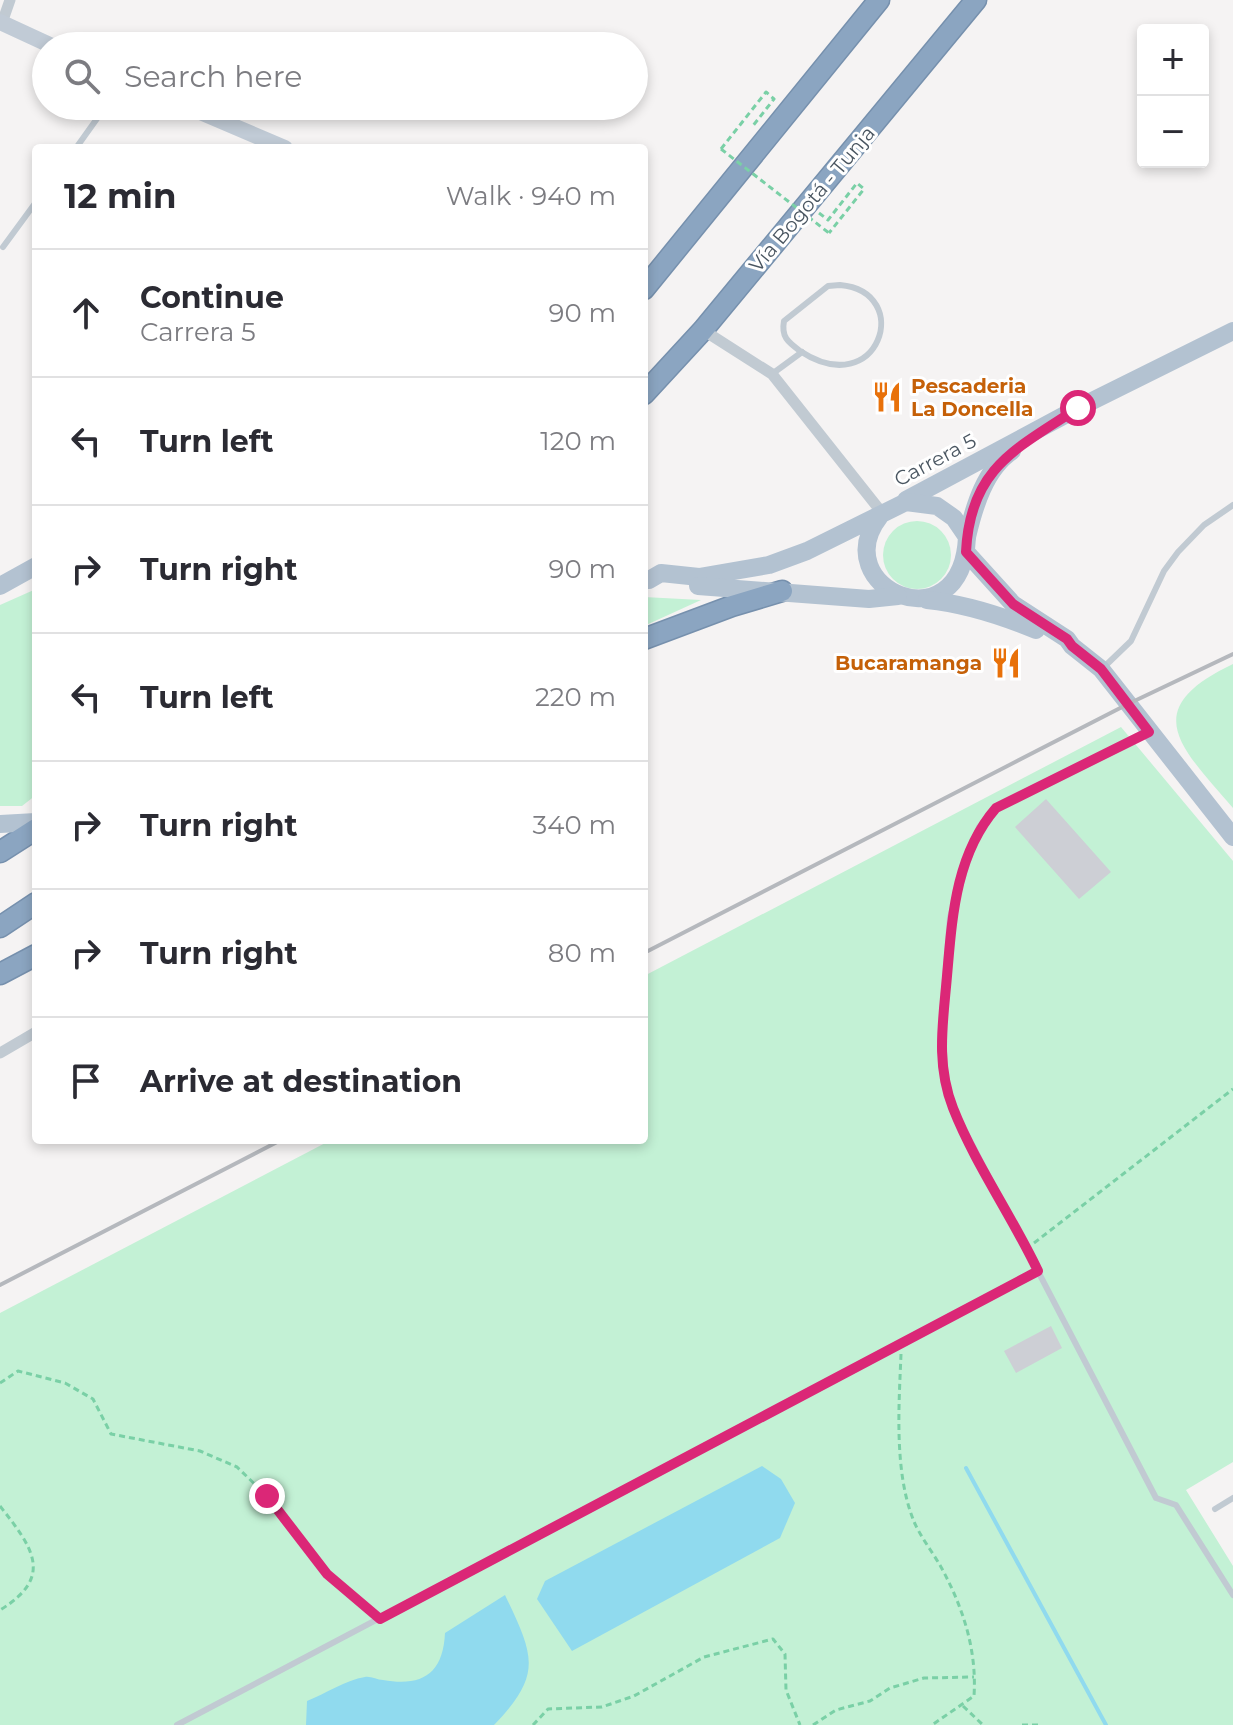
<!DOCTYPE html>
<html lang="en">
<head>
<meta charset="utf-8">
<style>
  :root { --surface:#fff; --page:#f7f7f7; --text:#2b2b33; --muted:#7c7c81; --line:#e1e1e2 }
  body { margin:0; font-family:Montserrat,sans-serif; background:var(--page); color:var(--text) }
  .controls { position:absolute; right:24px; top:24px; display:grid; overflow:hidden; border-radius:8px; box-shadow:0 4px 12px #0003 }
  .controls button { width:72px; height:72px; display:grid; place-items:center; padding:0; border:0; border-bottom:2px solid var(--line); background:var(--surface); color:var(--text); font:40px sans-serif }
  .stop { position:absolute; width:24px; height:24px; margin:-18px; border:6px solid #db2777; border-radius:50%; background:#fff }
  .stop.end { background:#db2777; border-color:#fff; box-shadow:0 2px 8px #0008 }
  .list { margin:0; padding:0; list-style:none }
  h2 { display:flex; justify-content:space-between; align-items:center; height:104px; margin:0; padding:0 32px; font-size:34px }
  h2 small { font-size:26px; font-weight:400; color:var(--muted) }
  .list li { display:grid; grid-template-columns:52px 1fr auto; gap:24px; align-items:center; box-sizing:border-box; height:128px; padding:0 32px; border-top:2px solid var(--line) }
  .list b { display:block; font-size:30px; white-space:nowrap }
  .list p { margin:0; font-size:26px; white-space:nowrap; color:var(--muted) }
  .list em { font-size:26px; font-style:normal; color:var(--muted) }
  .icon { flex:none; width:44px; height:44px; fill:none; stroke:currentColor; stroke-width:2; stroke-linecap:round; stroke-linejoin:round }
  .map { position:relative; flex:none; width:1233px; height:1725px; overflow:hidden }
  .search { position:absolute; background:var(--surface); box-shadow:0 4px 12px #0003; left:32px; top:32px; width:616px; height:88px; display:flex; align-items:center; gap:20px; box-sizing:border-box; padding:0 28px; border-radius:44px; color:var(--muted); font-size:30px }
  .panel { position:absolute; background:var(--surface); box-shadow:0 4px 12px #0003; left:32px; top:144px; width:616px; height:1000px; border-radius:8px }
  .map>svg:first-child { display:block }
</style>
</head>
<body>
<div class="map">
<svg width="1233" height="1725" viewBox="0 0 1233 1725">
  <rect width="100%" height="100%" fill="#f5f3f3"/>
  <g fill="#c3f1d5">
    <circle cx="917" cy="555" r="34"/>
    <path d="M36,589V795L22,806H0V605Z"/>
    <path d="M644,597L701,600L644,626Z"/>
    <path d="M1233,664V808C1182,748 1136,710 1233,664Z"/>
    <path d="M1121,727L1233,861V1462L1186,1490L1233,1566V1725H0V1313L331,1140H644V976Z"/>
  </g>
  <g fill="#90daee">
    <path d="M762,1466L781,1479L795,1503L780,1538L572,1651L537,1599L545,1581Z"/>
    <path d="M505,1595C534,1656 543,1674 494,1725H306L307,1701C325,1694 346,1680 365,1677C371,1676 377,1680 383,1680C422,1687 443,1674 445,1633Z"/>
  </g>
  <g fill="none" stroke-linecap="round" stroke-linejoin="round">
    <path stroke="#90daee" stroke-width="4" d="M966,1468L1106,1725"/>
  </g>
  <g fill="#cdcfd5">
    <path d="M1046,799L1111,872L1079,899L1015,827Z"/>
    <path d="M1051,1326L1062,1348L1016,1373L1004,1351Z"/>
  </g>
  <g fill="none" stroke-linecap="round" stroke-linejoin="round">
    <g stroke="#7690ad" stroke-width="23">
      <g id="highway">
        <path d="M644,289L879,0"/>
        <path d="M644,394L703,330L976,0"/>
        <path d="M644,639L732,606L782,591"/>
        <path d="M0,852L36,829"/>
        <path d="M0,927L36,903"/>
        <path d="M0,974L36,955"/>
      </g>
    </g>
    <g stroke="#7ad0a6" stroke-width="3" stroke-dasharray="6 4" stroke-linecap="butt">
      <path d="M721,149L766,92L774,99L752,127"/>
      <path d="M819,213L828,220L857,183L864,189L829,233"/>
      <path d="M1034,1243L1233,1089"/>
      <path d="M901,1354C899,1405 894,1470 913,1519C919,1535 932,1551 941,1567C963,1607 977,1650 974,1696L932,1725"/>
      <path d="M0,1383L18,1371L65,1383L93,1399L111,1434L200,1451L237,1467L267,1496L327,1574L371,1611"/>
      <path d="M0,1506C31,1546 56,1576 0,1610"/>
      <path d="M963,1706L983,1725"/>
      <path d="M533,1725L548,1709L602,1707L634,1696L704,1657L773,1639L785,1654L786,1690L800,1725"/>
      <path d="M813,1725L836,1710L870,1701L890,1688L924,1678L974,1677"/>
      <path d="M1022,1725H1038"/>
    </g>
    <g stroke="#c1cad2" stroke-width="6">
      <path d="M76,148L106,106"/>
      <path d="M3,247L36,202"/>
      <path d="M840,285C915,292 879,403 800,351C788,342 781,337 784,321L828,286Z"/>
      <path d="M772,374L802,352"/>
      <path d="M1104,667L1131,641L1164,571L1178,552L1204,525L1233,505"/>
      <path d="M1146,734L996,808L979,827L950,917L940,1040L942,1068L953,1108L1156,1498L1176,1505L1233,1595"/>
      <path d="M1215,1509L1233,1498"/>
      <path d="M177,1725L1038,1271"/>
    </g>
    <g stroke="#c1cad2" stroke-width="11">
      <path d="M2,23L10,0"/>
      <path d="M703,330L772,374L883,514"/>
      <path d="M0,1053L36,1032"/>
    </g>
    <g stroke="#c1cbd6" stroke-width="16">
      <path d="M0,22L52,46"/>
      <path d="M186,106L285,148"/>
    </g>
    <g stroke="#b3c2d1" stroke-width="18">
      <path d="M906,500L1078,408L1233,331"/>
      <path d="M967,537C974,507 985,469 1012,451"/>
      <path d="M966,552L1013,604L1067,639L1072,646L1101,669L1233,837"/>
      <path d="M649,580L661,573L699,577L769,565L807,551L906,502L937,506L954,518L967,537C962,648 824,588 880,516"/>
      <path d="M0,586L36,566"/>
      <path d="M698,586L869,599L898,596"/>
      <path d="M927,600C966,604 1000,615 1036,630"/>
      <path d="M0,824L36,822"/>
    </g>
    <use href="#highway" stroke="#8ba5c1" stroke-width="20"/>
    <g stroke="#b5b8bd" stroke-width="4">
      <path d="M644,953L1128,704L1233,654"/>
      <path d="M0,1285L281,1140"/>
    </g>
    <path stroke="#7ad0a6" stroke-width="3" stroke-dasharray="6 4" stroke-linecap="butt" d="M721,149L829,233"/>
  </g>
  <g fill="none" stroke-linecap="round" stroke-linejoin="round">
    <path stroke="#db2777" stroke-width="10" d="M267,1496L327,1574L380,1619L1038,1271C1012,1216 975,1164 953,1108C937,1067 942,1029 946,987C952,924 953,858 996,808L1149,732L1101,669L1072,646L1067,639L1013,604L966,552C970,468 1016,449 1078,408"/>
  </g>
  <defs>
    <g id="restaurant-bare" transform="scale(2.4)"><path d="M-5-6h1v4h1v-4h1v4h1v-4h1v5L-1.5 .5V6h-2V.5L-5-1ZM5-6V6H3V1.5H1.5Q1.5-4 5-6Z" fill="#e8710a" stroke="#fff" stroke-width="2.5" paint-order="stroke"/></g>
  </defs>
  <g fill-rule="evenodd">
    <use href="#restaurant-bare" x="887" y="397"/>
    <use href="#restaurant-bare" x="1006" y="663"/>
  </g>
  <g text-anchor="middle" stroke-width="6" stroke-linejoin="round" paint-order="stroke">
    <g font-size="20" fill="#4a5661" stroke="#fff">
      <text transform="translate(812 199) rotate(-50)" y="7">Vía Bogotá - Tunja</text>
      <text transform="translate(935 460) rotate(-28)" y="7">Carrera 5</text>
    </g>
    <g font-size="20" font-weight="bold" fill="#c56008" stroke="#fff" text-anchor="start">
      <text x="911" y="393">Pescaderia<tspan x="911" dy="23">La Doncella</tspan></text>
      <text x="982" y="670" text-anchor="end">Bucaramanga</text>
    </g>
  </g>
</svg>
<div class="controls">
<button>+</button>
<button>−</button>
</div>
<div class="stop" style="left:1078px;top:408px"></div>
<div class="stop end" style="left:267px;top:1496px"></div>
<div class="search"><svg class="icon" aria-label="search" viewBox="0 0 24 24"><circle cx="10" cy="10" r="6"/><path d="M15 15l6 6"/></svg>Search here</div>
<section class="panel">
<h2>12 min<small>Walk · 940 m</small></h2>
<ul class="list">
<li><svg class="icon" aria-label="ahead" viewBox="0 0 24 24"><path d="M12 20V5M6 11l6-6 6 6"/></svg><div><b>Continue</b><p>Carrera 5</p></div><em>90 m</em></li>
<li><svg class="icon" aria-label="left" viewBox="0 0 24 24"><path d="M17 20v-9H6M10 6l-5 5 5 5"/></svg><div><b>Turn left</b></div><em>120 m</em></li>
<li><svg class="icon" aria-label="right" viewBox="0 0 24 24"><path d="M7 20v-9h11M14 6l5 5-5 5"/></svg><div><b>Turn right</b></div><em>90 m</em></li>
<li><svg class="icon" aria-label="left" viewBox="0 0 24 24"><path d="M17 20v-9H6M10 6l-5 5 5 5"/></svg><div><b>Turn left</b></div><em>220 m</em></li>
<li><svg class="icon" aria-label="right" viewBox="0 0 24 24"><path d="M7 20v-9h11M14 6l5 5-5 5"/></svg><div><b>Turn right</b></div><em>340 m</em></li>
<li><svg class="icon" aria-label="right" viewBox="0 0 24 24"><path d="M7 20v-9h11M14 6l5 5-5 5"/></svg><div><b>Turn right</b></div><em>80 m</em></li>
<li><svg class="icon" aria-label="arrive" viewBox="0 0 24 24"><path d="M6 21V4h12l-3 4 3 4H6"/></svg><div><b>Arrive at destination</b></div></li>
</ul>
</section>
</div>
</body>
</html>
